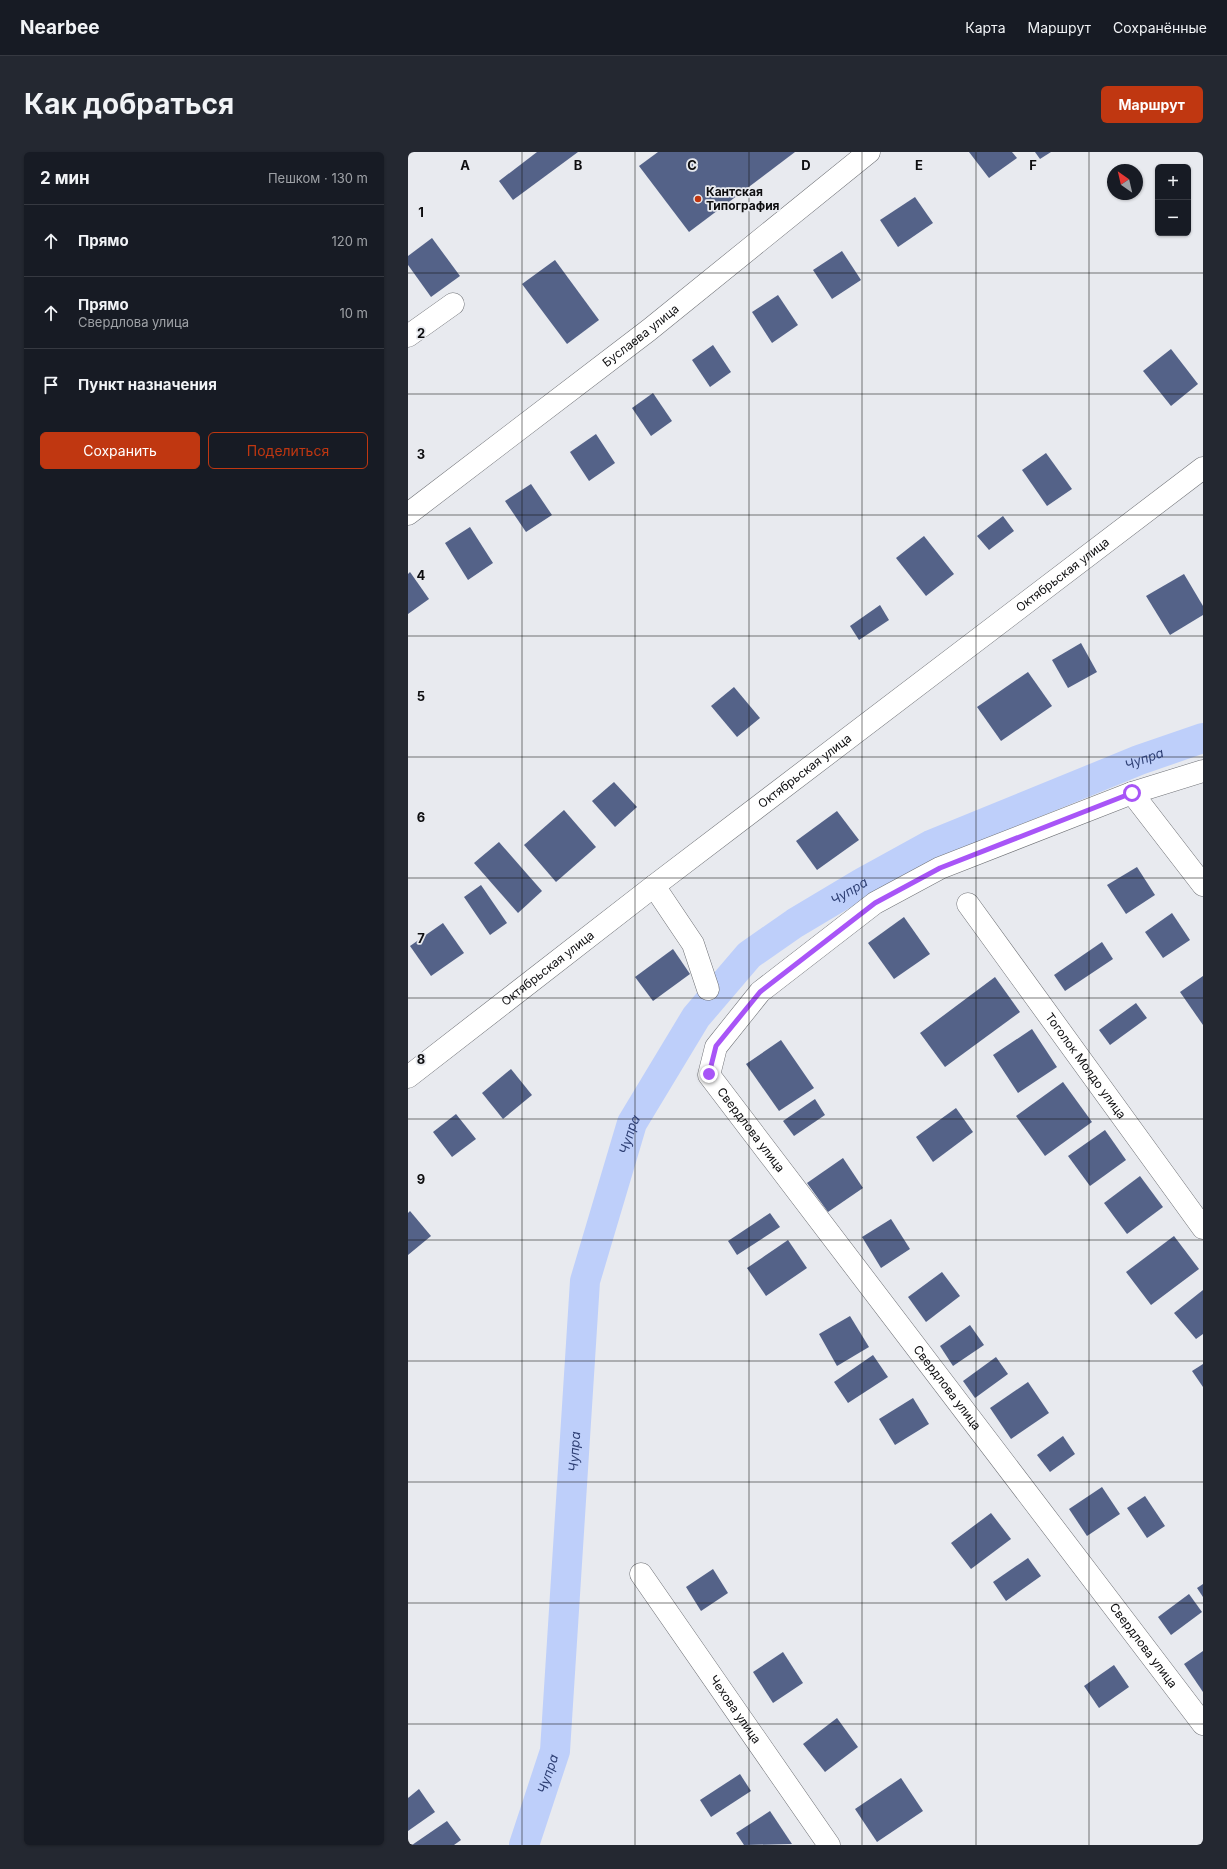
<!DOCTYPE html>
<html lang="ru">
<head>
<meta charset="utf-8">
<style>
  :root { --surface:#171b24; --page:#242831; --text:#f1f3f6; --muted:#9ea1a6; --line:#363941; --accent:#c03711 }
  body { margin:0; font-family:Inter,sans-serif; background:var(--page); color:var(--text) }
  .controls { position:absolute; right:12px; top:12px; display:grid; overflow:hidden; border-radius:6px; box-shadow:0 1px 3px #0004 }
  .controls button { width:36px; height:36px; display:grid; place-items:center; padding:0; border:0; border-bottom:1px solid var(--line); background:var(--surface); color:var(--text); font:20px sans-serif }
  .compass { position:absolute; left:699px; top:12px; width:36px; height:36px; border-radius:50%; background:var(--surface); box-shadow:0 1px 3px #0004; rotate:326deg }
  .stop { position:absolute; width:12px; height:12px; margin:-9px; border:3px solid #a855f7; border-radius:50%; background:#fff }
  .stop.end { background:#a855f7; border-color:#fff; box-shadow:0 1px 4px #0008 }
  .list { margin:0; padding:0; list-style:none }
  h2 { display:flex; justify-content:space-between; align-items:center; height:52px; margin:0; padding:0 16px; font-size:17px }
  h2 small { font-size:13px; font-weight:400; color:var(--muted) }
  .list li { display:grid; grid-template-columns:26px 1fr auto; gap:12px; align-items:center; box-sizing:border-box; height:72px; padding:0 16px; border-top:1px solid var(--line) }
  .list b { display:block; font-size:15px; white-space:nowrap }
  .list p { margin:0; font-size:13px; white-space:nowrap; color:var(--muted) }
  .list em { font-size:13px; font-style:normal; color:var(--muted) }
  .actions { display:flex; gap:8px; padding:12px 16px }
  .actions a { flex:1; padding:9px 0; border:1px solid var(--accent); border-radius:6px; text-align:center; font-size:14px; color:var(--accent) }
  .actions .main { background:var(--accent); color:#fff }
  .icon { flex:none; width:22px; height:22px; fill:none; stroke:currentColor; stroke-width:2; stroke-linecap:round; stroke-linejoin:round }
  .map { position:relative; flex:none; width:795px; height:1693px; overflow:hidden; border-radius:6px }
  header { display:flex; align-items:center; gap:24px; box-sizing:border-box; height:56px; padding:0 20px; background:var(--surface); border-bottom:1px solid var(--line) }
  header strong { font-size:19px }
  nav { display:flex; gap:22px; margin-inline-start:auto; font-size:14px }
  .intro { display:flex; align-items:center; justify-content:space-between; box-sizing:border-box; height:96px; padding:0 24px }
  h1 { margin:0; font-size:28px }
  .button { padding:10px 18px; border-radius:6px; background:var(--accent); color:#fff; font-size:14px; font-weight:700 }
  main { display:flex; gap:24px; padding:0 24px }
  aside { flex:1; background:var(--surface); border-radius:6px; box-shadow:0 1px 3px #0004 }
  .map>svg:first-child { display:block }
</style>
</head>
<body>
<header>
<strong>Nearbee</strong>
<nav><a>Карта</a><a>Маршрут</a><a>Сохранённые</a></nav>
</header>
<div class="intro"><h1>Как добраться</h1><a class="button">Маршрут</a></div>
<main>
<aside>
<h2>2 мин<small>Пешком · 130 m</small></h2>
<ul class="list">
<li><svg class="icon" aria-label="ahead" viewBox="0 0 24 24"><path d="M12 20V5M6 11l6-6 6 6"/></svg><div><b>Прямо</b></div><em>120 m</em></li>
<li><svg class="icon" aria-label="ahead" viewBox="0 0 24 24"><path d="M12 20V5M6 11l6-6 6 6"/></svg><div><b>Прямо</b><p>Свердлова улица</p></div><em>10 m</em></li>
<li><svg class="icon" aria-label="arrive" viewBox="0 0 24 24"><path d="M6 21V4h12l-3 4 3 4H6"/></svg><div><b>Пункт назначения</b></div></li>
</ul>
<div class="actions"><a class="main">Сохранить</a><a>Поделиться</a></div>
</aside>
<div class="map">
<svg width="795" height="1693" viewBox="0 0 795 1693">
  <rect width="100%" height="100%" fill="#e8eaef"/>
  <g fill="none" stroke-linecap="round" stroke-linejoin="round">
    <path stroke="#becffa" stroke-width="30" id="s1" d="M116,1693L147,1599L177,1129L224,971L288,865L341,803L387,771L454,731L523,693L731,608L795,586"/>
  </g>
  <g fill="#546288">
    <path d="M129,0H170L105,48L91,29Z"/>
    <path d="M250,0H387L281,80L231,14Z"/>
    <path d="M561,0H604L609,6L581,26Z"/>
    <path d="M627,0H643L632,7Z"/>
    <path d="M507,45L525,71L490,95L472,68Z"/>
    <path d="M24,86L52,124L23,145L0,113V104Z"/>
    <path d="M434,99L453,128L424,147L405,118Z"/>
    <path d="M147,108L191,168L159,192L114,132Z"/>
    <path d="M370,143L390,173L364,191L344,160Z"/>
    <path d="M305,193L323,220L302,235L284,208Z"/>
    <path d="M763,197L790,232L763,254L735,219Z"/>
    <path d="M245,241L264,269L243,284L224,256Z"/>
    <path d="M188,282L207,311L181,329L162,300Z"/>
    <path d="M638,301L664,337L639,354L614,318Z"/>
    <path d="M123,332L144,363L118,380L97,349Z"/>
    <path d="M595,364L606,379L581,398L569,384Z"/>
    <path d="M62,375L85,411L60,428L37,391Z"/>
    <path d="M516,384L546,422L518,444L488,406Z"/>
    <path d="M2,420L21,447L0,462V422Z"/>
    <path d="M776,422L795,454V463L762,483L738,444Z"/>
    <path d="M472,453L481,468L451,488L442,474Z"/>
    <path d="M673,491L689,520L660,536L644,508Z"/>
    <path d="M620,520L644,554L593,589L569,555Z"/>
    <path d="M326,535L352,566L329,585L303,554Z"/>
    <path d="M206,630L229,655L207,675L184,649Z"/>
    <path d="M156,658L188,695L148,730L116,693Z"/>
    <path d="M429,659L451,688L409,718L388,689Z"/>
    <path d="M91,690L134,739L110,761L66,711Z"/>
    <path d="M729,715L747,743L718,762L699,733Z"/>
    <path d="M73,733L99,771L82,783L56,745Z"/>
    <path d="M764,761L782,788L755,806L737,780Z"/>
    <path d="M496,765L522,802L486,827L460,791Z"/>
    <path d="M35,771L56,801L23,824L2,794Z"/>
    <path d="M694,790L705,807L657,839L646,823Z"/>
    <path d="M265,797L282,822L245,849L227,825Z"/>
    <path d="M795,824V873L772,840Z"/>
    <path d="M587,825L612,860L537,915L512,881Z"/>
    <path d="M728,851L739,866L702,893L691,878Z"/>
    <path d="M624,877L649,915L610,941L585,903Z"/>
    <path d="M373,888L406,936L371,959L338,912Z"/>
    <path d="M103,917L124,943L95,967L74,941Z"/>
    <path d="M655,930L684,970L637,1004L608,964Z"/>
    <path d="M407,947L417,963L386,984L375,969Z"/>
    <path d="M548,956L565,980L525,1010L508,985Z"/>
    <path d="M48,962L68,987L44,1005L25,980Z"/>
    <path d="M697,978L718,1008L682,1034L660,1004Z"/>
    <path d="M435,1006L455,1036L420,1060L399,1031Z"/>
    <path d="M732,1024L755,1055L719,1082L696,1051Z"/>
    <path d="M2,1059L23,1084L0,1103V1061Z"/>
    <path d="M362,1061L372,1075L329,1103L320,1089Z"/>
    <path d="M483,1067L502,1097L473,1116L454,1085Z"/>
    <path d="M766,1084L791,1117L743,1153L718,1120Z"/>
    <path d="M380,1088L399,1116L358,1144L339,1116Z"/>
    <path d="M534,1120L552,1144L518,1170L500,1145Z"/>
    <path d="M795,1138V1182L788,1187L766,1161Z"/>
    <path d="M442,1164L461,1195L429,1214L411,1182Z"/>
    <path d="M562,1173L576,1193L545,1214L532,1194Z"/>
    <path d="M465,1203L480,1225L440,1251L426,1230Z"/>
    <path d="M588,1205L600,1222L567,1246L555,1229Z"/>
    <path d="M795,1212V1235L784,1219Z"/>
    <path d="M620,1230L641,1261L603,1287L582,1256Z"/>
    <path d="M505,1246L521,1272L487,1293L471,1267Z"/>
    <path d="M655,1284L667,1302L642,1320L629,1303Z"/>
    <path d="M694,1335L712,1362L679,1384L661,1357Z"/>
    <path d="M737,1344L757,1374L739,1386L719,1356Z"/>
    <path d="M583,1361L603,1387L563,1417L543,1391Z"/>
    <path d="M620,1406L633,1424L598,1449L585,1430Z"/>
    <path d="M305,1417L320,1441L293,1459L278,1435Z"/>
    <path d="M795,1432V1445L789,1436Z"/>
    <path d="M781,1442L794,1460L763,1483L750,1465Z"/>
    <path d="M795,1499V1540L776,1512Z"/>
    <path d="M375,1500L395,1531L365,1551L345,1520Z"/>
    <path d="M706,1513L721,1535L691,1556L676,1534Z"/>
    <path d="M429,1566L450,1595L417,1620L395,1592Z"/>
    <path d="M332,1622L343,1639L303,1665L292,1648Z"/>
    <path d="M493,1626L515,1659L469,1690L447,1657Z"/>
    <path d="M11,1637L27,1660L0,1679V1646Z"/>
    <path d="M362,1659L384,1692L336,1693L328,1681Z"/>
    <path d="M39,1669L53,1688L46,1693H4Z"/>
  </g>
  <g fill="none" stroke-linecap="round" stroke-linejoin="round">
    <g stroke="#6f7176" stroke-width="23">
      <g id="minor">
        <path d="M0,184L45,152"/>
        <path id="s2" d="M0,362L241,178L461,0"/>
        <path id="s3" d="M795,619L724,641L532,716L467,751L352,840L308,895L301,923L795,1572"/>
        <path d="M724,641L795,733"/>
        <path d="M246,734L285,792L300,837"/>
        <path id="s4" d="M560,752L795,1076"/>
        <path id="s5" d="M0,925L246,734L795,316"/>
        <path id="s6" d="M233,1422L421,1693"/>
      </g>
    </g>
    <use href="#minor" stroke="#fff" stroke-width="22"/>
  </g>
  <g fill="none" stroke-linecap="round" stroke-linejoin="round">
    <path stroke="#a855f7" stroke-width="5" d="M301,922L308,894L352,840L467,751L532,716L724,641"/>
  </g>
  <path fill="none" stroke="#0e0e10" stroke-width="1" stroke-opacity="0.55" d="M114,0V1693M227,0V1693M341,0V1693M454,0V1693M568,0V1693M681,0V1693M0,121H795M0,242H795M0,363H795M0,484H795M0,605H795M0,726H795M0,846H795M0,967H795M0,1088H795M0,1209H795M0,1330H795M0,1451H795M0,1572H795"/>
  <circle fill="#c03711" stroke="#e8eaef" stroke-width="1.5" cx="290" cy="47" r="4"/>
  <g text-anchor="middle" stroke-width="3.5" stroke-linejoin="round" paint-order="stroke">
    <g font-size="12" font-weight="bold" fill="#0e0e10" stroke="#e8eaef" text-anchor="start">
      <text x="298" y="44">Кантская<tspan x="298" dy="14">Типография</tspan></text>
    </g>
    <g font-size="12" fill="#0e0e10" stroke="#e8eaef">
      <text dy="4" stroke="none"><textPath href="#s2" startOffset="293">Буслаева улица</textPath></text>
      <text dy="4" stroke="none"><textPath href="#s5" startOffset="825">Октябрьская улица</textPath></text>
      <text dy="4" stroke="none"><textPath href="#s5" startOffset="501">Октябрьская улица</textPath></text>
      <text dy="4" stroke="none"><textPath href="#s5" startOffset="177">Октябрьская улица</textPath></text>
      <text dy="4" stroke="none"><textPath href="#s4" startOffset="200">Тоголок Молдо улица</textPath></text>
      <text dy="4" stroke="none"><textPath href="#s3" startOffset="668">Свердлова улица</textPath></text>
      <text dy="4" stroke="none"><textPath href="#s3" startOffset="992">Свердлова улица</textPath></text>
      <text dy="4" stroke="none"><textPath href="#s3" startOffset="1316">Свердлова улица</textPath></text>
      <text dy="4" stroke="none"><textPath href="#s6" startOffset="165">Чехова улица</textPath></text>
    </g>
    <g font-size="13" font-style="italic" fill="#2e3f74" stroke="#e8eaef">
      <text dy="5" stroke="none"><textPath href="#s1" startOffset="1383">Чупра</textPath></text>
      <text dy="5" stroke="none"><textPath href="#s1" startOffset="1059">Чупра</textPath></text>
      <text dy="5" stroke="none"><textPath href="#s1" startOffset="723">Чупра</textPath></text>
      <text dy="5" stroke="none"><textPath href="#s1" startOffset="399">Чупра</textPath></text>
      <text dy="5" stroke="none"><textPath href="#s1" startOffset="75">Чупра</textPath></text>
    </g>
  </g>
  <g font-size="13" text-anchor="middle" font-weight="bold" fill="#0e0e10" stroke="#e8eaef" stroke-width="3.5" stroke-linejoin="round" paint-order="stroke">
    <text x="57" y="18">A</text>
    <text x="170" y="18">B</text>
    <text x="284" y="18">C</text>
    <text x="398" y="18">D</text>
    <text x="511" y="18">E</text>
    <text x="625" y="18">F</text>
    <text x="13" y="65">1</text>
    <text x="13" y="186">2</text>
    <text x="13" y="307">3</text>
    <text x="13" y="428">4</text>
    <text x="13" y="549">5</text>
    <text x="13" y="670">6</text>
    <text x="13" y="791">7</text>
    <text x="13" y="912">8</text>
    <text x="13" y="1032">9</text>
  </g>
</svg>
<div class="controls">
<button>+</button>
<button>−</button>
</div>
<svg class="compass" viewBox="-18 -18 36 36"><path d="M0-13l5 13h-10z" fill="#e53935"/><path d="M0 13l5-13h-10z" fill="#9ea1a6"/></svg>
<div class="stop" style="left:724px;top:641px"></div>
<div class="stop end" style="left:301px;top:922px"></div>
</div>
</main>
</body>
</html>
